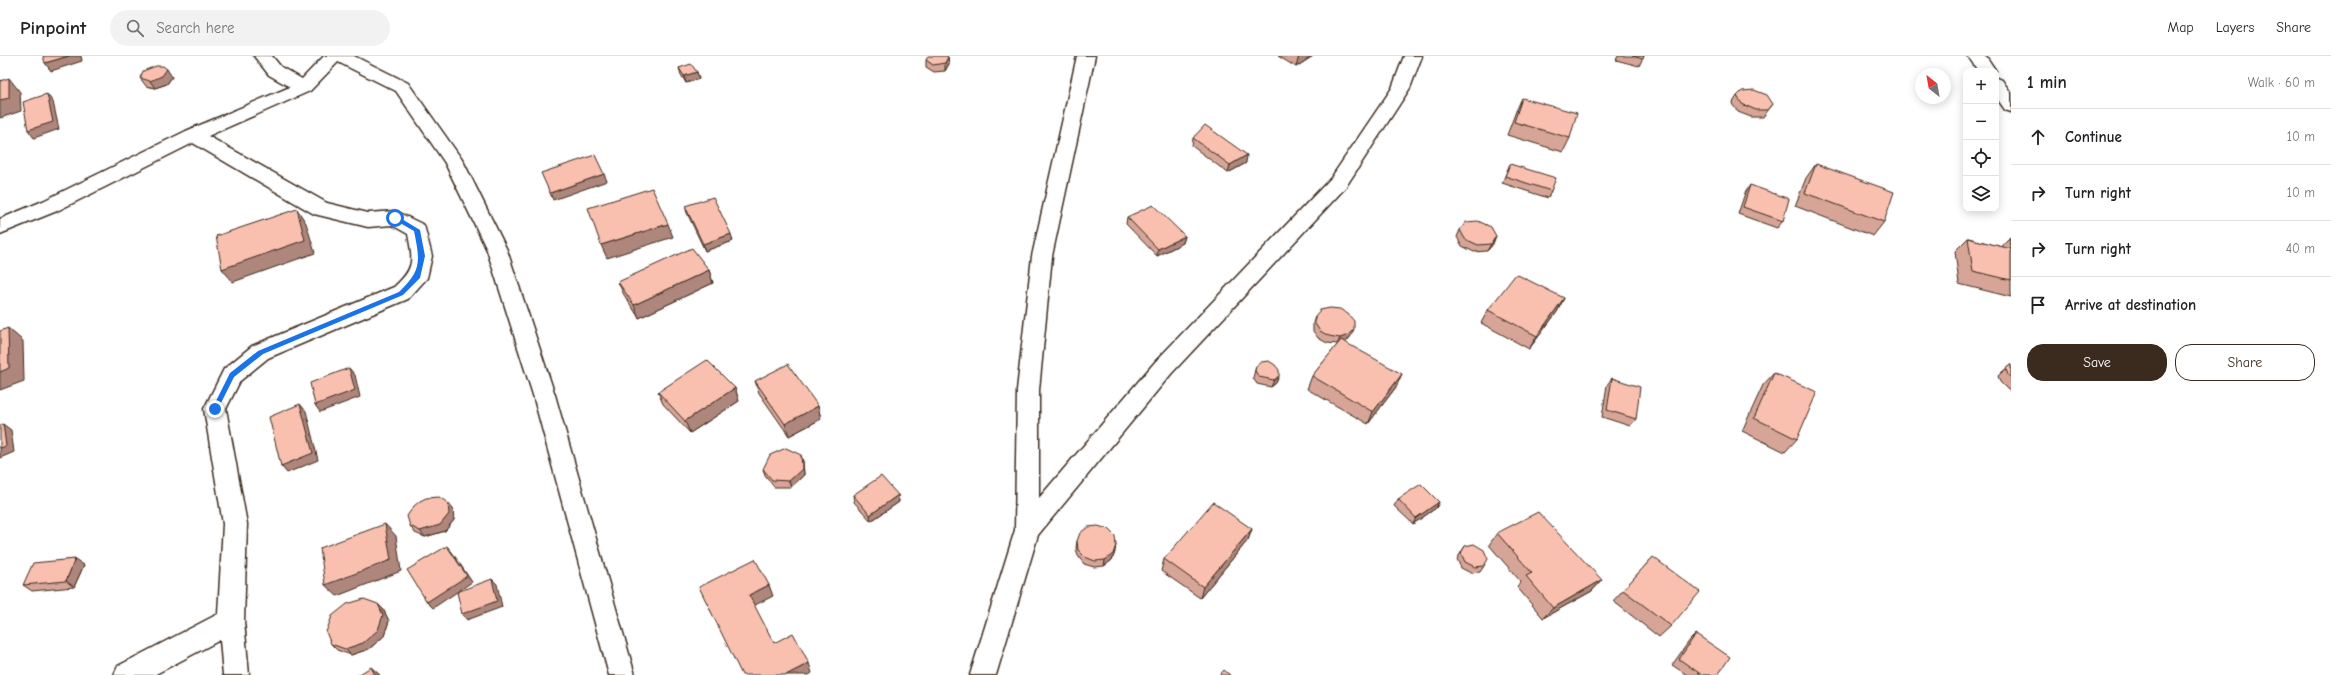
<!DOCTYPE html>
<html lang="en">
<head>
<meta charset="utf-8">
<style>
  :root { --surface:#fff; --page:#f2f2f2; --text:#202124; --muted:#757577; --line:#e0e0e0; --accent:#3b2a1e }
  body { margin:0; font-family:"Comic Neue",sans-serif; background:var(--page); color:var(--text) }
  .controls { position:absolute; right:12px; top:12px; display:grid; overflow:hidden; border-radius:8px; box-shadow:0 2px 10px #0003 }
  .controls button { width:36px; height:36px; display:grid; place-items:center; padding:0; border:0; border-bottom:1px solid var(--line); background:var(--surface); color:var(--text); font:20px sans-serif }
  .compass { position:absolute; left:1915px; top:12px; width:36px; height:36px; border-radius:50%; background:var(--surface); box-shadow:0 2px 10px #0003; rotate:329deg }
  .stop { position:absolute; width:12px; height:12px; margin:-9px; border:3px solid #1a73e8; border-radius:50%; background:#fff }
  .stop.end { background:#1a73e8; border-color:#fff; box-shadow:0 1px 4px #0008 }
  .list { margin:0; padding:0; list-style:none }
  h2 { display:flex; justify-content:space-between; align-items:center; height:52px; margin:0; padding:0 16px; font-size:17px }
  h2 small { font-size:13px; font-weight:400; color:var(--muted) }
  .list li { display:grid; grid-template-columns:26px 1fr auto; gap:12px; align-items:center; box-sizing:border-box; height:56px; padding:0 16px; border-top:1px solid var(--line) }
  .list b { display:block; font-size:15px; white-space:nowrap }
  .list em { font-size:13px; font-style:normal; color:var(--muted) }
  .actions { display:flex; gap:8px; padding:12px 16px }
  .actions a { flex:1; padding:9px 0; border:1px solid var(--accent); border-radius:16px; text-align:center; font-size:14px; color:var(--accent) }
  .actions .main { background:var(--accent); color:#fff }
  .icon { flex:none; width:22px; height:22px; fill:none; stroke:currentColor; stroke-width:2; stroke-linecap:round; stroke-linejoin:round }
  .map { position:relative; flex:none; width:2011px; height:619px; overflow:hidden }
  header { display:flex; align-items:center; gap:24px; box-sizing:border-box; height:56px; padding:0 20px; background:var(--surface); border-bottom:1px solid var(--line) }
  header strong { font-size:19px }
  nav { display:flex; gap:22px; margin-inline-start:auto; font-size:14px }
  .search { width:280px; height:36px; background:var(--page); display:flex; align-items:center; gap:10px; box-sizing:border-box; padding:0 14px; border-radius:22px; color:var(--muted); font-size:15px }
  main { display:flex }
  aside { flex:1; background:var(--surface) }
  .map>svg:first-child { display:block }
</style>
</head>
<body>
<header>
<strong>Pinpoint</strong>
<div class="search"><svg class="icon" aria-label="search" viewBox="0 0 24 24"><circle cx="10" cy="10" r="6"/><path d="M15 15l6 6"/></svg>Search here</div>
<nav><a>Map</a><a>Layers</a><a>Share</a></nav>
</header>
<main>
<div class="map">
<svg width="2011" height="619" viewBox="0 0 2011 619">
  <rect width="100%" height="100%" fill="#fff"/>
  <filter id="ink" filterUnits="userSpaceOnUse"><feTurbulence type="fractalNoise" baseFrequency=".025" numOctaves="2"/><feDisplacementMap in="SourceGraphic" scale="8" xChannelSelector="R" yChannelSelector="G"/><feConvolveMatrix kernelMatrix="1 2 1 2 8 2 1 2 1" color-interpolation-filters="sRGB"/></filter>
  <g filter="url(#ink)">
    <g fill="none" stroke-linecap="round" stroke-linejoin="round">
      <g stroke="#3b2a1e" stroke-width="3">
        <g id="street">
          <path d="M254,0H272L281,11L302,23L324,0H354L408,27L463,105L507,194L555,339L635,619H609L533,339L487,194L445,107L396,35L338,6L310,35L208,80L327,147L368,157L395,155L424,169L432,200L427,222L408,243L268,302L240,325L226,353L247,468L244,565L249,619H223L220,584L154,619H114L118,610L218,558L223,468L204,353L224,313L252,290L394,231C415,212 413,205 408,178L392,169L368,171L314,158L193,87L57,155L0,178V163L43,145L186,75L290,31L269,19Z"/>
          <path d="M1077,0H1095L1052,200L1039,334V442L1155,306L1331,122L1392,32L1404,0H1422L1410,32L1345,132L1171,318L1038,479L996,619H970L1015,474L1017,334L1032,200Z"/>
          <path d="M1968,0H1986L1996,15H1978Z"/>
          <path d="M1996,22L2002,24L2011,37V56L2005,54L1996,41Z"/>
        </g>
      </g>
      <use href="#street" fill="#fff" fill-rule="evenodd"/>
    </g>
    <g fill="#d6a597" stroke="#3b2a1e">
      <path d="M1278,0H1313L1296,11Z"/>
      <path d="M1618,0H1644L1639,10L1616,4Z"/>
      <path d="M948,1L949,8L945,15L934,16L926,11V4Z"/>
      <path d="M679,12L697,16L699,23L686,27L681,19Z"/>
      <path d="M172,21L167,28L155,32L146,30L140,22Z"/>
      <path d="M1737,40L1773,48L1763,61H1751L1738,56L1732,48Z"/>
      <path d="M1522,42L1570,82L1563,96L1507,79L1516,55Z"/>
      <path d="M1193,82L1246,107L1228,117L1192,90Z"/>
      <path d="M1510,108L1551,135L1548,142L1502,127Z"/>
      <path d="M1816,108L1884,166L1873,180L1795,150L1806,122Z"/>
      <path d="M1750,129L1783,165L1777,172L1738,158L1745,137Z"/>
      <path d="M685,150L733,185L705,195L687,157Z"/>
      <path d="M1127,161L1185,180L1183,187L1157,200L1126,168Z"/>
      <path d="M1460,174L1493,188L1487,195L1474,196L1462,190L1457,181Z"/>
      <path d="M2011,180V241L1959,228L1955,195L1968,182L2002,191L2005,186Z"/>
      <path d="M709,214L713,227L639,262L624,239L618,226Z"/>
      <path d="M1564,242L1557,256L1529,293L1481,267L1488,254Z"/>
      <path d="M1315,260L1351,280L1346,286H1344L1396,331L1368,368L1307,333L1312,320L1338,288L1327,287L1318,282L1313,275V267Z"/>
      <path d="M2010,309H2011V335L2007,333L2000,326L1998,320L2002,316Z"/>
      <path d="M1256,310L1279,320L1276,327L1271,331L1257,328L1253,322Z"/>
      <path d="M1774,317L1797,383L1785,396L1742,375L1763,329Z"/>
      <path d="M1612,322L1636,363L1630,370L1602,361L1607,329Z"/>
      <path d="M755,325L818,350L821,363L789,380L759,337Z"/>
      <path d="M735,332L739,345L690,377L663,348L658,336Z"/>
      <path d="M803,405L804,419L791,431H774L765,419L763,413Z"/>
      <path d="M853,439H898L899,446L871,465L854,446Z"/>
      <path d="M1398,443L1439,446L1436,452L1413,468L1394,450Z"/>
      <path d="M453,453L454,464L445,475L425,481L415,477L410,470Z"/>
      <path d="M1252,473L1248,484L1200,542L1161,515L1164,503Z"/>
      <path d="M1497,477L1602,524L1592,535L1543,562L1517,531L1521,526L1489,489Z"/>
      <path d="M1077,485L1115,496L1112,504L1104,510L1094,511L1084,508L1078,500L1076,492Z"/>
      <path d="M1465,490L1484,510L1480,516L1471,517L1461,512L1457,503Z"/>
      <path d="M1653,501L1671,570L1659,581L1613,545Z"/>
      <path d="M84,509L74,531L32,535L23,529Z"/>
      <path d="M383,553L389,565L384,580L369,593L351,599L337,594L331,588Z"/>
      <path d="M1696,578L1718,619H1687L1672,609L1690,584Z"/>
    </g>
    <g fill="#ae867b" stroke="#3b2a1e">
      <path d="M69,0H81L82,5L51,15L45,7Z"/>
      <path d="M1299,0H1313L1296,11Z"/>
      <path d="M948,1L949,8L945,15V7Z"/>
      <path d="M167,13L172,21L167,28L155,32L150,25Z"/>
      <path d="M697,16L699,23L686,27L684,20Z"/>
      <path d="M9,22L20,36L21,55L0,62V44Z"/>
      <path d="M47,38L53,46L59,73L34,82L28,74Z"/>
      <path d="M1247,99L1246,107L1228,117L1230,109Z"/>
      <path d="M604,118L607,125L553,144L550,137Z"/>
      <path d="M297,153L306,167L315,197L233,226L222,213Z"/>
      <path d="M668,168L673,181L607,202L601,189Z"/>
      <path d="M731,178L733,185L705,195L703,188Z"/>
      <path d="M1185,180L1183,187L1157,200L1158,193Z"/>
      <path d="M1496,180L1493,188L1487,195L1491,188Z"/>
      <path d="M709,214L713,227L639,262L634,249Z"/>
      <path d="M1564,242L1557,256L1529,293L1537,280Z"/>
      <path d="M8,272L23,285L24,325L0,334V316Z"/>
      <path d="M1354,273L1351,280L1346,286L1337,289L1340,282Z"/>
      <path d="M349,312L355,319L360,341L320,356L315,349Z"/>
      <path d="M1402,318L1396,331L1368,368L1373,356Z"/>
      <path d="M1279,320L1276,327L1271,331L1274,324Z"/>
      <path d="M735,332L739,345L690,377L685,365Z"/>
      <path d="M300,348L306,355L318,404L287,417L281,410Z"/>
      <path d="M818,350L821,363L789,380L785,368Z"/>
      <path d="M3,368L11,374L14,396L0,402V392Z"/>
      <path d="M801,399L803,405L804,419L791,431L789,425Z"/>
      <path d="M898,439L899,446L871,465L870,459Z"/>
      <path d="M1439,446L1436,452L1413,468L1416,462Z"/>
      <path d="M448,447L453,453L454,464L445,475L425,481L420,475Z"/>
      <path d="M385,468L396,480L401,515L337,540L325,529Z"/>
      <path d="M1252,473L1248,484L1200,542L1203,531Z"/>
      <path d="M1116,489L1115,496L1112,504L1104,510L1105,504Z"/>
      <path d="M447,490L452,496L472,526L433,552L427,546Z"/>
      <path d="M75,503L84,509L74,531L66,525Z"/>
      <path d="M492,523L497,528L502,551L467,564L462,558Z"/>
      <path d="M1602,524L1592,535L1543,562L1553,552Z"/>
      <path d="M769,529L773,540L753,550L749,539Z"/>
      <path d="M378,548L383,553L389,565L384,580L369,593L351,599L345,593Z"/>
      <path d="M809,607L812,617L809,619H786Z"/>
      <path d="M371,611L380,619H375Z"/>
    </g>
    <g fill="#f9c0b0" stroke="#3b2a1e">
      <path d="M43,0H69L45,7Z"/>
      <path d="M928,0H947L948,1L945,7L933,9L926,4Z"/>
      <path d="M1632,0H1644L1643,3Z"/>
      <path d="M691,8L697,16L684,20L679,12Z"/>
      <path d="M156,10H163L167,13L162,20L150,25L140,22L143,15Z"/>
      <path d="M9,22V42L0,44V25Z"/>
      <path d="M1754,34L1767,39L1773,48L1768,54H1756L1742,48L1737,40L1742,35Z"/>
      <path d="M47,38L53,66L28,74L23,46Z"/>
      <path d="M1522,42L1577,57L1570,82L1514,66Z"/>
      <path d="M1205,69L1247,99L1230,109L1193,82Z"/>
      <path d="M595,99L604,118L550,137L541,117Z"/>
      <path d="M1510,108L1556,122L1551,135L1505,120Z"/>
      <path d="M1816,108L1894,136L1884,166L1805,137Z"/>
      <path d="M1750,129L1789,143L1783,165L1743,151Z"/>
      <path d="M652,132L668,168L601,189L588,152Z"/>
      <path d="M713,141L731,178L703,188L685,150Z"/>
      <path d="M1153,149L1185,180L1158,193L1127,161Z"/>
      <path d="M297,153L305,184L222,213L216,180Z"/>
      <path d="M1478,165L1491,171L1496,180L1491,188L1478,189L1465,183L1460,174L1466,166Z"/>
      <path d="M2011,181V189L2009,184Z"/>
      <path d="M1968,182L2011,193V224L1973,215Z"/>
      <path d="M692,192L709,214L634,249L618,226Z"/>
      <path d="M1516,218L1564,242L1537,280L1488,254Z"/>
      <path d="M1330,252L1340,253L1348,258L1354,265V273L1348,279L1340,282L1329,280L1320,275L1315,268V260L1320,254Z"/>
      <path d="M8,272L9,312L0,316V275Z"/>
      <path d="M1341,284L1402,318L1373,356L1312,320Z"/>
      <path d="M707,304L735,332L685,365L658,336Z"/>
      <path d="M1269,305L1275,309L1279,314V320L1274,324L1259,321L1255,315L1256,310L1261,306Z"/>
      <path d="M788,308L818,350L785,368L755,325Z"/>
      <path d="M2010,309H2011V322L2008,319L2006,313Z"/>
      <path d="M349,312L355,334L315,349L310,327Z"/>
      <path d="M1774,317L1817,336L1797,383L1754,362Z"/>
      <path d="M1612,322L1640,331L1636,363L1607,354Z"/>
      <path d="M300,348L313,397L281,410L269,361Z"/>
      <path d="M3,368L6,390L0,392V369Z"/>
      <path d="M786,392L801,399L802,413L789,425L772,424L763,413L770,399Z"/>
      <path d="M881,420L898,439L870,459L853,439Z"/>
      <path d="M1421,428L1439,446L1416,462L1398,443Z"/>
      <path d="M439,441L448,447L449,458L440,469L420,475L410,470L407,460L414,450L420,445L426,442Z"/>
      <path d="M1213,446L1252,473L1203,531L1164,503Z"/>
      <path d="M1538,456L1602,524L1553,552L1526,520L1532,517L1497,477Z"/>
      <path d="M385,468L391,504L325,529L320,492Z"/>
      <path d="M1098,470L1108,473L1115,480L1116,489L1113,498L1105,504L1095,505L1085,501L1078,494L1077,485L1080,477L1088,471Z"/>
      <path d="M1474,488L1484,494L1488,503L1484,510L1475,511L1465,506L1461,497L1465,490Z"/>
      <path d="M447,490L467,520L427,546L407,514Z"/>
      <path d="M1653,501L1700,536L1671,570L1623,534Z"/>
      <path d="M75,503L66,525L23,529L33,507Z"/>
      <path d="M755,503L769,529L749,539L774,587L793,577L809,607L786,619H742L699,531Z"/>
      <path d="M492,523L497,545L462,558L457,536Z"/>
      <path d="M364,543L378,548L383,559L378,574L363,587L345,593L331,588L326,576L332,560L347,548Z"/>
      <path d="M1696,578L1730,601L1718,619H1702L1679,603Z"/>
      <path d="M371,611L375,619H358Z"/>
      <path d="M1224,614L1230,619H1220Z"/>
    </g>
  </g>
  <path fill="#1a73e8" d="M393,160H397L420,174L425,200L420,222L403,239L263,298L234,321L217,355H213L212,353L230,317L258,295L399,236C422,214 420,205 414,175L393,163Z"/>
</svg>
<div class="controls">
<button>+</button>
<button>−</button>
<button><svg class="icon" aria-label="locate" viewBox="0 0 24 24"><circle cx="12" cy="12" r="6"/><path d="M12 2v4M12 18v4M2 12h4M18 12h4"/></svg></button>
<button><svg class="icon" aria-label="layers" viewBox="0 0 24 24"><path d="M12 4l9 5-9 5-9-5zM3 14l9 5 9-5"/></svg></button>
</div>
<svg class="compass" viewBox="-18 -18 36 36"><path d="M0-13l5 13h-10z" fill="#e53935"/><path d="M0 13l5-13h-10z" fill="#757577"/></svg>
<div class="stop" style="left:395px;top:162px"></div>
<div class="stop end" style="left:215px;top:353px"></div>
</div>
<aside>
<h2>1 min<small>Walk · 60 m</small></h2>
<ul class="list">
<li><svg class="icon" aria-label="ahead" viewBox="0 0 24 24"><path d="M12 20V5M6 11l6-6 6 6"/></svg><div><b>Continue</b></div><em>10 m</em></li>
<li><svg class="icon" aria-label="right" viewBox="0 0 24 24"><path d="M7 20v-9h11M14 6l5 5-5 5"/></svg><div><b>Turn right</b></div><em>10 m</em></li>
<li><svg class="icon" aria-label="right" viewBox="0 0 24 24"><path d="M7 20v-9h11M14 6l5 5-5 5"/></svg><div><b>Turn right</b></div><em>40 m</em></li>
<li><svg class="icon" aria-label="arrive" viewBox="0 0 24 24"><path d="M6 21V4h12l-3 4 3 4H6"/></svg><div><b>Arrive at destination</b></div></li>
</ul>
<div class="actions"><a class="main">Save</a><a>Share</a></div>
</aside>
</main>
</body>
</html>
